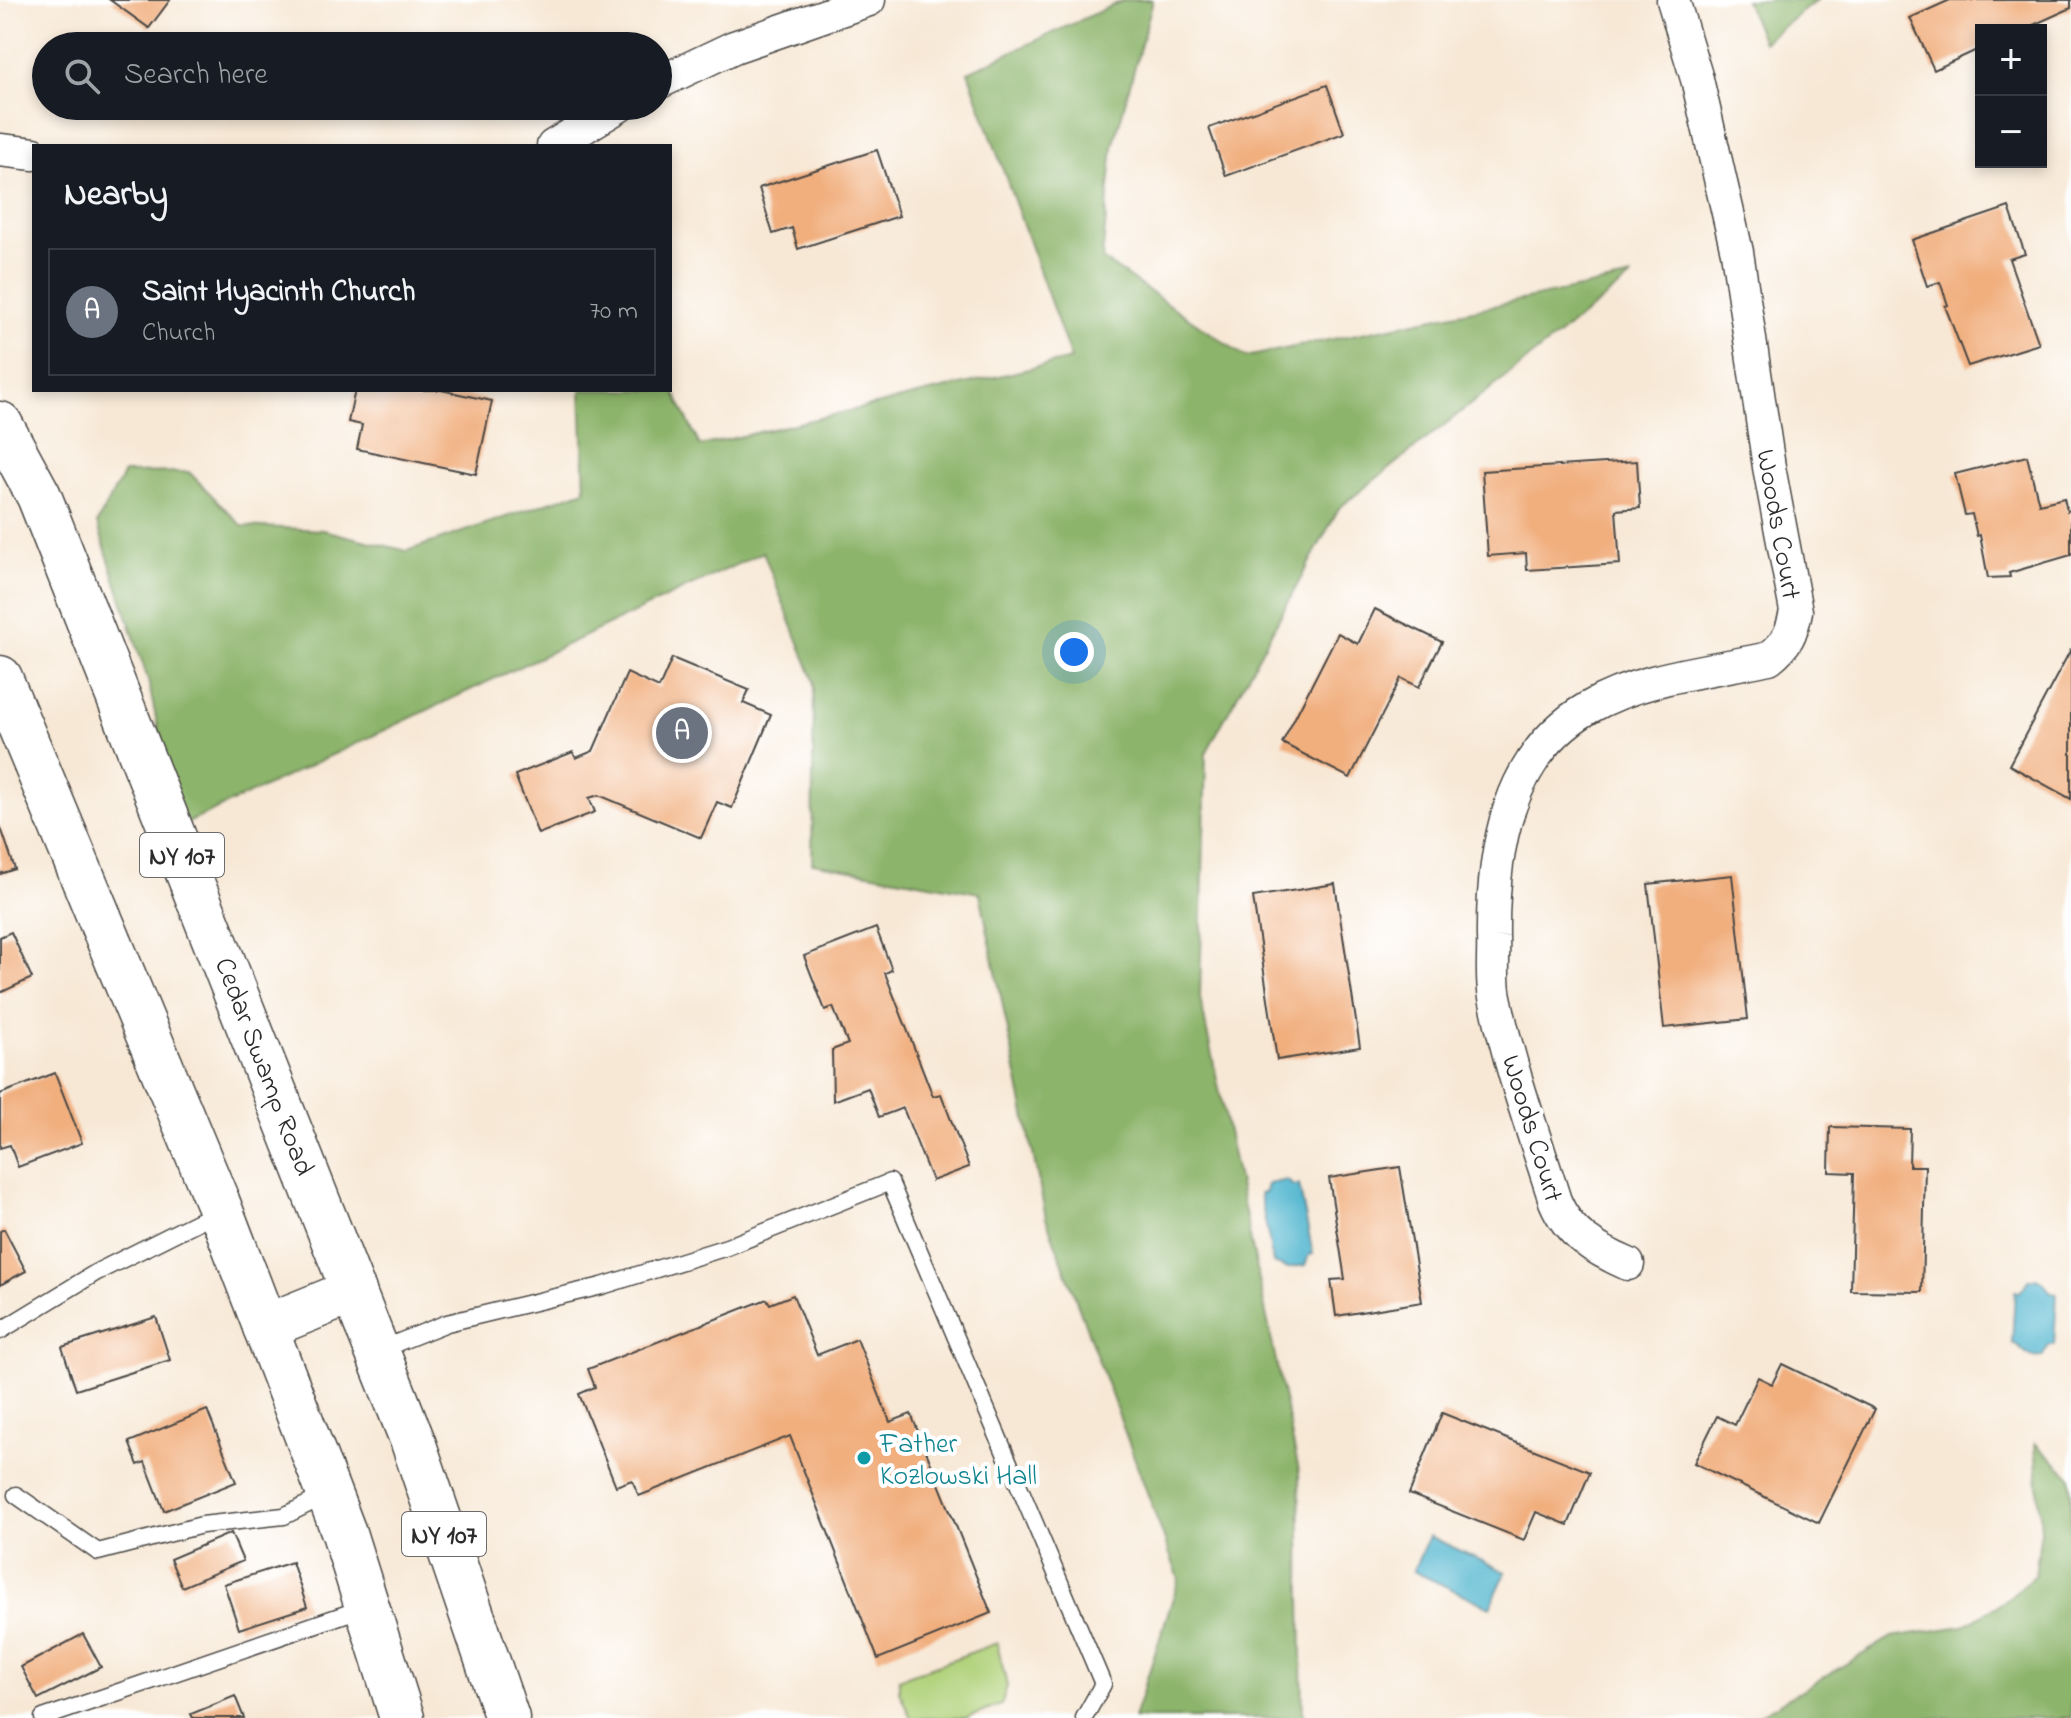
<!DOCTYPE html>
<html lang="en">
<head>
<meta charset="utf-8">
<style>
  :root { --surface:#171b24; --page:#242831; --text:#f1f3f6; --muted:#9ea1a6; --line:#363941; --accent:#d1495b }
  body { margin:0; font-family:"Indie Flower",sans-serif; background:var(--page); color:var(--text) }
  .controls { position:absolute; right:24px; top:24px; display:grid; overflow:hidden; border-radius:0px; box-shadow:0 4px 12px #0003 }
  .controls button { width:72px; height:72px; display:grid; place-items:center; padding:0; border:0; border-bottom:2px solid var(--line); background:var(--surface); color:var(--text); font:40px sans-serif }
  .you { position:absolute; left:1074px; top:652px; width:28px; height:28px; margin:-20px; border:6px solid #fff; border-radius:50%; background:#1a73e8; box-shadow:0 0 0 12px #1a73e833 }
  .badge { display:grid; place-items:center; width:52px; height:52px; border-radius:50%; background:var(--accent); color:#fff; font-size:26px; font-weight:700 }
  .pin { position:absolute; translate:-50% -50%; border:4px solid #fff; box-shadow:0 2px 8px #0006 }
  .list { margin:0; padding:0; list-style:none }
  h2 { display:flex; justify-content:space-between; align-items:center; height:104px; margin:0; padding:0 32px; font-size:34px }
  h2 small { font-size:26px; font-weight:400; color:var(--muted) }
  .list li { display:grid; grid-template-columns:52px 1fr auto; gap:24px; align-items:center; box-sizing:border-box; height:128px; margin:0 16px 16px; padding:0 16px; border:2px solid var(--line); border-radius:0px }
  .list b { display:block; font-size:30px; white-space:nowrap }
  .list p { margin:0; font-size:26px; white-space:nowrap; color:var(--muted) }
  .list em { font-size:26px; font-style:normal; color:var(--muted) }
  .icon { flex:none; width:44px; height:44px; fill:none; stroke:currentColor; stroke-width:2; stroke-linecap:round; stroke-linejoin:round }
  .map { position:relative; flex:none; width:2071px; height:1718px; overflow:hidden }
  .search { position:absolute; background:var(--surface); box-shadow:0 4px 12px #0003; left:32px; top:32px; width:640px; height:88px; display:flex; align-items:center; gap:20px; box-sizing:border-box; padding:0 28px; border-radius:44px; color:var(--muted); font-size:30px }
  .panel { position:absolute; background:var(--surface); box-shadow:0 4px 12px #0003; left:32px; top:144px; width:640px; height:248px; border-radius:0px }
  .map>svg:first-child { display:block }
</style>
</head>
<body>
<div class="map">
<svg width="2071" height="1718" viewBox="0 0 2071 1718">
  <rect width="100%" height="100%" fill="#fff"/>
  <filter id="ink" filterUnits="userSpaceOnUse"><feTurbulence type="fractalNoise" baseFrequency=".0125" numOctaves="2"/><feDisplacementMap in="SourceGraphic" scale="16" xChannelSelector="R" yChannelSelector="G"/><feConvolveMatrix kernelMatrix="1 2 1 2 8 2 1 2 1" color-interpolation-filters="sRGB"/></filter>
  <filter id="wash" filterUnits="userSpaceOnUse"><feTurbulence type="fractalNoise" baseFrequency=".006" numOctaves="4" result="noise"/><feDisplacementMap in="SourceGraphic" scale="32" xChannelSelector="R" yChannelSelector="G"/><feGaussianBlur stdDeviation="1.8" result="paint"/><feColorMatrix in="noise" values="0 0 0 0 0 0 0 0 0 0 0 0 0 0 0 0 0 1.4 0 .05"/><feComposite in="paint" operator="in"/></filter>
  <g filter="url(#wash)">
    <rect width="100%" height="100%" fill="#f7e8d5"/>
    <path fill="#b1d27a" stroke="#6e7e52" stroke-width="2" d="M997,1643L1007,1686L1001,1705L967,1718H911L899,1691V1679Z"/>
    <g fill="#8cb46a" stroke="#5c704a" stroke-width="2">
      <path d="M1124,0H1153L1113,147L1102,259L1246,357L1632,277L1339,508L1206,753L1200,998L1299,1471L1303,1718H1134L1179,1579L1046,1218L980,893L812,863L814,681L763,552L179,827L148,680L97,523L124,473L189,472L242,526L323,530L407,551L585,490L581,390H670V383L700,446L1071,359L968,72Z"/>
      <path d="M1745,0H1817L1763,42Z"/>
      <path d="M2035,1443L2071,1477V1718H1754L1892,1637L1963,1626L2008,1599L2035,1575L2041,1530Z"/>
    </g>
    <g fill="#51b6cf" stroke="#3e707d" stroke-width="2">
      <path d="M1287,1180L1293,1186L1299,1185L1313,1254L1309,1255L1305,1265L1287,1268L1273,1263L1260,1194L1266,1192L1268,1184Z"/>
      <path d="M2036,1278L2043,1281L2051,1293L2057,1294L2054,1345H2049L2042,1357C2024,1360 2026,1347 2012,1343L2015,1291L2020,1292L2029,1280Z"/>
      <path d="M1429,1536L1506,1572L1490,1607L1413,1571Z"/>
    </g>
    <g id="blocks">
      <g fill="#f1af7e">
        <path d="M110,0H170L149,28Z"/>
        <path d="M1950,0H2071V8L2022,30H1981V48L1934,70L1910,18Z"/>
        <path d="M1327,85L1344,133L1226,176L1209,128Z"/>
        <path d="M877,150L899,216L798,249L792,228L773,234L759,188Z"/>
        <path d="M2009,207L2025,254L2009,259L2039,344L1968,366L1945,306L1948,305L1940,282L1927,286L1912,240Z"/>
        <path d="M355,390H441L492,401L476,474L357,449L362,425L348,422Z"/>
        <path d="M2027,456L2039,504L2064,498L2067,511L2071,510V555L2009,573L2010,577L1988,578L1980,535L1977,536L1972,514L1965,515L1955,474Z"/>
        <path d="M1637,461L1640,508L1616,510L1620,564L1527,570L1526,553L1488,556L1482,471Z"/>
        <path d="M1375,609L1442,642L1419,687L1401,678L1350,778L1282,743L1338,633L1358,644Z"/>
        <path d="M2071,649V799L2009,765Z"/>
        <path d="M672,658L749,690L743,703L771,715L732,808L717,802L701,838L599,795L589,798L595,812L538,834L515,775L573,752L576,758L593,751L627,673L659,688Z"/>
        <path d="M0,825L15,869L0,874Z"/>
        <path d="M1732,875L1748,1019L1664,1028L1648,884Z"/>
        <path d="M1335,884L1360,1047L1277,1060L1253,897Z"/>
        <path d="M876,928L892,970L885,973L933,1096L941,1094L969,1167L932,1181L903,1108L879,1117L868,1088L833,1101L832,1050L848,1044L833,1007L825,1010L804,956Z"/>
        <path d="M11,932L32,978L0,993V937Z"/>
        <path d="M55,1073L82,1143L18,1167L10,1145L0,1148V1094Z"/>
        <path d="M1830,1127L1910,1129L1909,1166H1925L1922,1292L1851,1291L1854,1173L1829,1172Z"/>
        <path d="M1400,1167L1422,1302L1336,1316L1331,1280L1345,1279L1329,1178Z"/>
        <path d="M4,1229L26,1271L0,1285V1231Z"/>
        <path d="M793,1295L817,1355L857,1339L890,1422L911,1414L991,1613L878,1659L790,1436L639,1496L632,1480L616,1486L579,1394L595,1387L588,1369L767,1299L770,1304Z"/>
        <path d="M156,1317L170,1360L76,1390L62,1347Z"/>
        <path d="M1782,1364L1875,1409L1819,1523L1694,1463L1717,1416L1735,1425L1758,1377L1772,1384Z"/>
        <path d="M207,1410L236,1482L164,1511L145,1462L138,1465L129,1442Z"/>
        <path d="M1442,1413L1590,1472L1568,1525L1536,1512L1524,1540L1409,1494Z"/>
        <path d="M231,1533L243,1561L182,1587L170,1559Z"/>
        <path d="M292,1562L307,1607L239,1629L224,1584Z"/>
        <path d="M83,1634L101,1667L38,1699L21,1667Z"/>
        <path d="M235,1696L244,1718H193L191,1714Z"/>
      </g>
    </g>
  </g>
  <g filter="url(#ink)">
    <use href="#blocks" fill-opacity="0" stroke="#4a4744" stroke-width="2"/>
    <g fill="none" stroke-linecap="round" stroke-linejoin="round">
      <g stroke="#4a4744" stroke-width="19">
        <g id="lane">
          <path d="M0,1331L97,1272L219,1211"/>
          <path d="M379,1350L447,1323L602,1286L727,1247L890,1182L1103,1684L1084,1718"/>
          <path d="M16,1495L98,1552L202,1525L284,1516L328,1494"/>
          <path d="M43,1718L366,1607"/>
        </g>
      </g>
      <g stroke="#4a4744" stroke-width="35">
        <g id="street">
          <path d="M658,83L734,47L869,0"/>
          <path d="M553,146L619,106"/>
          <path d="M0,150L34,154"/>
          <path d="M1628,1264C1596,1250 1569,1235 1555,1201C1534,1134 1509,1066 1495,997C1491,978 1494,956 1493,937C1492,851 1507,755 1588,708C1641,677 1710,671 1769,658C1787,644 1792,633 1796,611L1769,467L1737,252L1697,79L1673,0"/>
        </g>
      </g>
      <g stroke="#4a4744" stroke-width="47">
        <g id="primary">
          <path d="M0,424L39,496L413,1442L507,1718"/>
          <path d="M0,678L217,1201L344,1533L402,1718"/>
          <path d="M265,1327L354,1291"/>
        </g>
      </g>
      <use href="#lane" stroke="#fff" stroke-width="16"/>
      <use href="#street" stroke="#fff" stroke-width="32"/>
      <use href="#primary" stroke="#fff" stroke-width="44"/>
    </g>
  </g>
  <circle fill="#0f9aa8" stroke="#fff" stroke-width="3" cx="864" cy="1458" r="8"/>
  <g text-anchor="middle" stroke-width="8" stroke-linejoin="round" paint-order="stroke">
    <g fill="#fff" stroke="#6b6b6b" stroke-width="2">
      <rect x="140" y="833" width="84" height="44" rx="6"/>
      <rect x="402" y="1512" width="84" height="44" rx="6"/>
    </g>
    <g font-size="26" font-weight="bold" fill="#2b2b2b">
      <text x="182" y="864">NY 107</text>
      <text x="444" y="1543">NY 107</text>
    </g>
    <g font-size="28" fill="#2b2b2b" stroke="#fff">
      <text transform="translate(1780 524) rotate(80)" y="10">Woods Court</text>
      <text transform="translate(266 1066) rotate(69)" y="10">Cedar Swamp Road</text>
      <text transform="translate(1534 1128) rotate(73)" y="10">Woods Court</text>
    </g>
    <g font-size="28" fill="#0d838f" stroke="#fff" text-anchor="start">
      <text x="880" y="1452">Father<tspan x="880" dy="32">Kozlowski Hall</tspan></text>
    </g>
  </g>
</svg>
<div class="controls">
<button>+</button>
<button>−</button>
</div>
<div class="you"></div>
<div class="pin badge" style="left:682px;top:733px;background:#6b7280">A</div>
<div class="search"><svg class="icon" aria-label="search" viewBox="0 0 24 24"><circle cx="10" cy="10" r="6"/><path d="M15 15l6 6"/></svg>Search here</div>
<section class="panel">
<h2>Nearby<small></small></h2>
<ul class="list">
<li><span class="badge" style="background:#6b7280">A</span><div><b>Saint Hyacinth Church</b><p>Church</p></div><em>70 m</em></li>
</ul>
</section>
</div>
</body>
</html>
